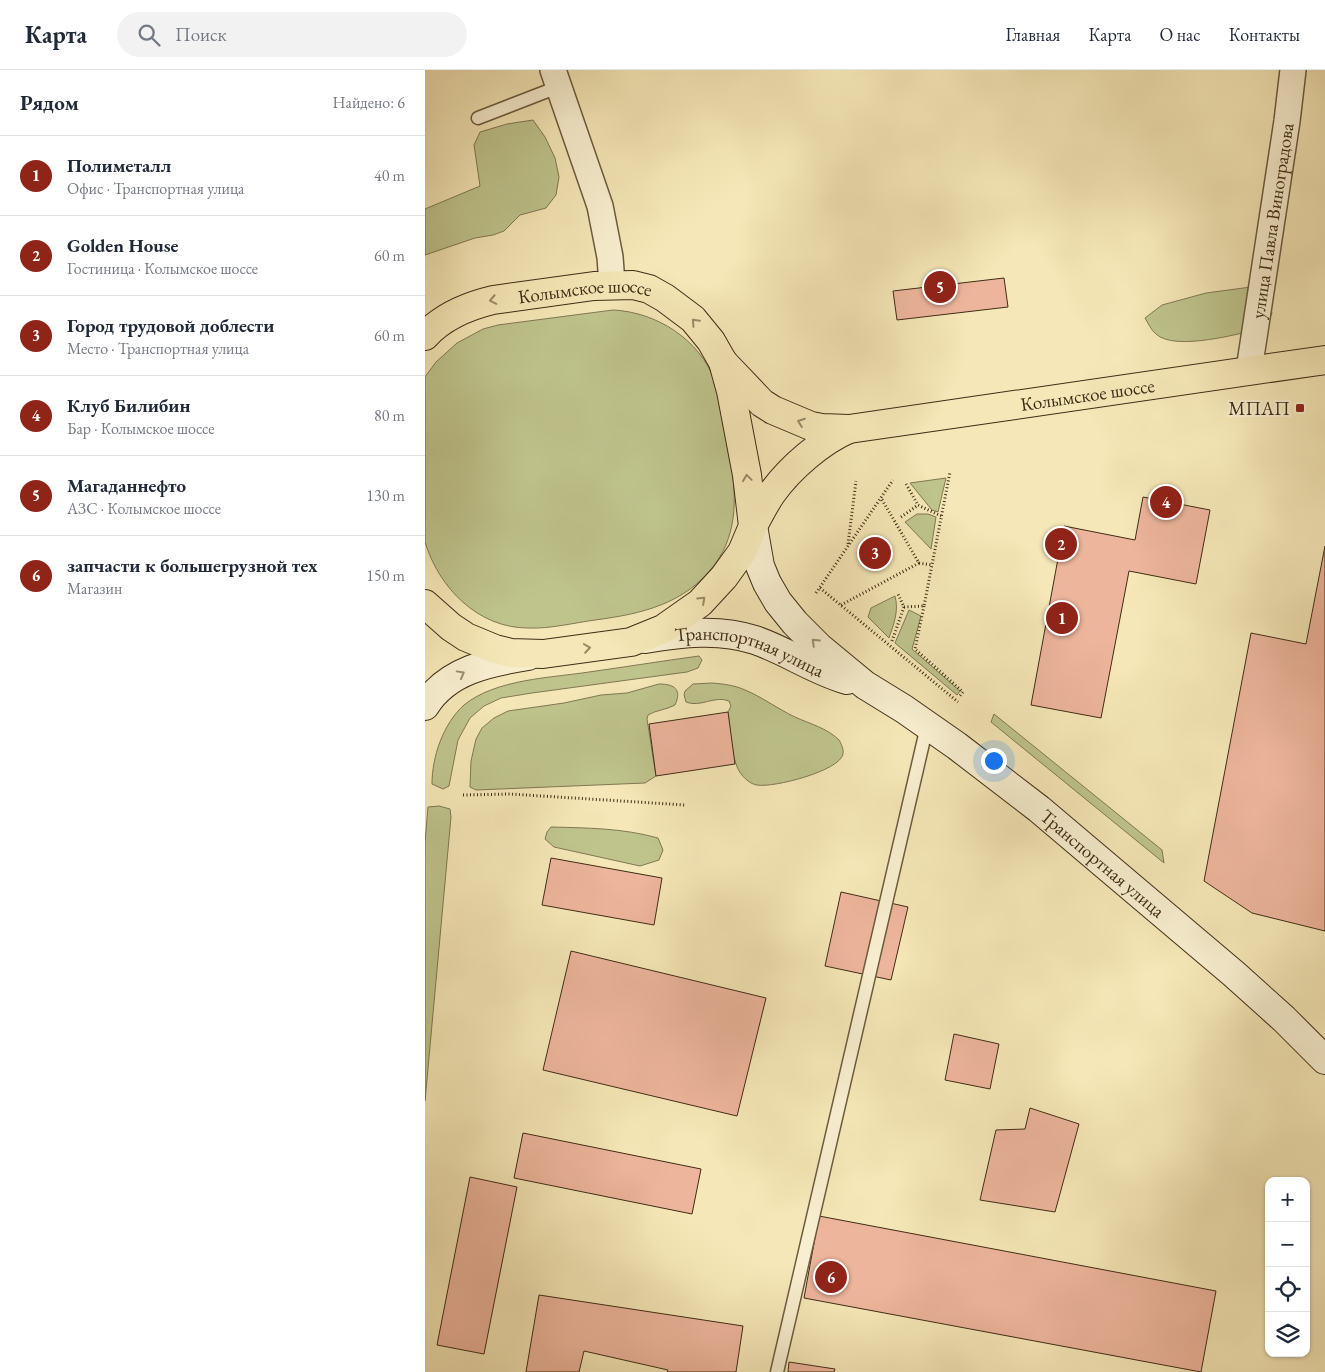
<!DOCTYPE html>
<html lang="ru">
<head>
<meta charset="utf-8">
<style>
  :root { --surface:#fff; --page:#f2f2f3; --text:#1f2937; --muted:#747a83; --line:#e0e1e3; --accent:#8f2418 }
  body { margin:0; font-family:"EB Garamond",serif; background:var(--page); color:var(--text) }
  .controls { position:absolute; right:15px; bottom:15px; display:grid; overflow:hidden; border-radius:10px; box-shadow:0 1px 4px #0004 }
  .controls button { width:45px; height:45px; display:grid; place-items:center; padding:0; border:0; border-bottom:1px solid var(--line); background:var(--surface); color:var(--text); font:25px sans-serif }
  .you { position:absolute; left:568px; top:690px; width:18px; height:18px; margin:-12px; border:4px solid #fff; border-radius:50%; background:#1a73e8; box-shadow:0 0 0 8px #1a73e833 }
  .badge { display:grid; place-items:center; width:32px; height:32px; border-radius:50%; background:var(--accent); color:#fff; font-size:16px; font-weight:700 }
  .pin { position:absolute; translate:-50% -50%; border:2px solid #fff; box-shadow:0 1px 5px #0006 }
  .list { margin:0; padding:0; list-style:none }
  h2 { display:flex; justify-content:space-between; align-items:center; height:65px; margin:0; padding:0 20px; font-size:21px }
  h2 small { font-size:16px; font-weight:400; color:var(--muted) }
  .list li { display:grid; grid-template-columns:32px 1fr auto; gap:15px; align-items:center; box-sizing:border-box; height:80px; padding:0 20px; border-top:1px solid var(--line) }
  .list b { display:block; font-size:19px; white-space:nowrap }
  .list p { margin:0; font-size:16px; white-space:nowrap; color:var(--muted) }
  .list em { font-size:16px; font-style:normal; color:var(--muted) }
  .icon { flex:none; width:28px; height:28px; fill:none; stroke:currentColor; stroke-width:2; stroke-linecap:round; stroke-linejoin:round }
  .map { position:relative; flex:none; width:900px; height:1302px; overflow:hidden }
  header { display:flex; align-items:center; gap:30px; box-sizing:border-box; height:70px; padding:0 25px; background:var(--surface); border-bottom:1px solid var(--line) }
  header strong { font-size:24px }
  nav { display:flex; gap:28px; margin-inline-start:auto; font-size:18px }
  .search { width:350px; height:45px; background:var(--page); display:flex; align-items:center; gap:12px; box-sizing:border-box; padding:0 18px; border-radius:28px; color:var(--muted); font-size:19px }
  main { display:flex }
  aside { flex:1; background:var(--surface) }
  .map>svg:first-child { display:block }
</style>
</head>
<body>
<header>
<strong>Карта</strong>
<div class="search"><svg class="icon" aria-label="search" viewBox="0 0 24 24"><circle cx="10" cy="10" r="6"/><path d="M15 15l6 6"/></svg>Поиск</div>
<nav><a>Главная</a><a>Карта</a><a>О нас</a><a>Контакты</a></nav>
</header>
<main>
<aside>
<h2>Рядом<small>Найдено: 6</small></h2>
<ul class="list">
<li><span class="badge">1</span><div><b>Полиметалл</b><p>Офис · Транспортная улица</p></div><em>40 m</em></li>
<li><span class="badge">2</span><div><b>Golden House</b><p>Гостиница · Колымское шоссе</p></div><em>60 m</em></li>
<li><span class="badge">3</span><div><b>Город трудовой доблести</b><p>Место · Транспортная улица</p></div><em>60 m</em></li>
<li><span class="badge">4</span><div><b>Клуб Билибин</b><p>Бар · Колымское шоссе</p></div><em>80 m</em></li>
<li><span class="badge">5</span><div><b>Магаданнефто</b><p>АЗС · Колымское шоссе</p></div><em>130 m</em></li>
<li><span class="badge">6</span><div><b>запчасти к большегрузной тех</b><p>Магазин</p></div><em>150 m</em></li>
</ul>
</aside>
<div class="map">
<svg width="900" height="1302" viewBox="0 0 900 1302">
  <rect width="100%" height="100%" fill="#f5e7b7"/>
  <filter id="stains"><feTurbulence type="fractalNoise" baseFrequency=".004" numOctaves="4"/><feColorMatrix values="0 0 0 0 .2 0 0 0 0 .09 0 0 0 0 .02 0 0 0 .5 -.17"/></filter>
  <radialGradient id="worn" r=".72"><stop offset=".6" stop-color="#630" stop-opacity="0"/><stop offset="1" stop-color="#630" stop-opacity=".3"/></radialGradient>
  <g fill="#bfc48d" stroke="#807852">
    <path d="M108,50L120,67L130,88L134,107L131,125L121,138L95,145L79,161L68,165L50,168L0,185V139L55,116L49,75L55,62L82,54Z"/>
    <path d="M826,217L840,223L847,243L841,257C818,263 750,282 731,264C726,260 723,253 720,248L737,235L781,223Z"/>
    <path d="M188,240C231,242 275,269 290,312C299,336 302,360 305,386C311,424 314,461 290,494C261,534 216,544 170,550C148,553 125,559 103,558C53,558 14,518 0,472V307L11,292L32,273L58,259L73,255Z"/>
    <path d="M521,408L513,442L507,440L485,413Z"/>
    <path d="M492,444H503L511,447L506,479L480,452Z"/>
    <path d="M470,526C474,541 469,553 464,568L443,547L446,538Z"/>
    <path d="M484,540L496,546L487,579L535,621L532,625L470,573Z"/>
    <path d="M274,586L277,590L273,598L262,602L107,623L76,628L59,636L45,648L33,670L24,716L18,719L7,714C7,687 18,654 39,635C71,609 125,608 164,602C200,597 237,591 274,586Z"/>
    <path d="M287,613C298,614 309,615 320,620C337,627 353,639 370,647C385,654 402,658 414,670C416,673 419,680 418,684C415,701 348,718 332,715C326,714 321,710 317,705C306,693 305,659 303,642L306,636L304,631C290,625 275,638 261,632L259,625L260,621L268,614Z"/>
    <path d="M234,614C250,614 257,620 250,635C241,640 231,640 223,645L222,649L231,706L220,713L51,720L45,717L46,691L51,669L57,658L69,648L83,641L139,633L176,625L202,623Z"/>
    <path d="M569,644L737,780L739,793L566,652Z"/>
    <path d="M14,736L25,739L26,747L0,1031V773L3,737Z"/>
    <path d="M126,757C163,758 197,758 233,768L238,780L234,790L215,796L129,777L120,769L122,762Z"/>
  </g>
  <g fill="#edb59c" stroke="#402c16">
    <path d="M579,208L583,237L472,250L468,221Z"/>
    <path d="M718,427L785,440L771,514L704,501L676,648L606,635L639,456L710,470Z"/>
    <path d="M900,476V861L827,843L779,811L826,563L881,574Z"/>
    <path d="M303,642L310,694L231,706L224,654Z"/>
    <path d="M126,788L237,808L229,855L117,835Z"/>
    <path d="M416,822L483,837L466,910L400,896Z"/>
    <path d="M146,881L341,928L312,1046L118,1000Z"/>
    <path d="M529,964L574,974L565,1019L520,1010Z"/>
    <path d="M605,1038L654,1054L630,1142L555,1130L571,1060L600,1059Z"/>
    <path d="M98,1063L276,1099L267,1144L89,1108Z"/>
    <path d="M45,1107L92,1117L59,1284L12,1275Z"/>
    <path d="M394,1146L791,1221L776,1302L379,1228Z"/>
    <path d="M114,1225L318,1256L311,1302H242L243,1300L159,1281L154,1302H101Z"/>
    <path d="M364,1292L410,1299L409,1302H363Z"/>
  </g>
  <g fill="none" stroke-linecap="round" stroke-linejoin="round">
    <g stroke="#6d5b3e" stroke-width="15">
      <g id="lane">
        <path d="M53,48L133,17"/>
        <path d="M352,1302L502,656"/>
      </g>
    </g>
    <g stroke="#6d5b3e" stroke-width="28">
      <g id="street">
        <path d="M128,0L175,136L185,187L187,214"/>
        <path id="s1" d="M824,300L862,51L868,0"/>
      </g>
    </g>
    <g stroke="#402c16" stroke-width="30">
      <g id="secondary">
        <path id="s2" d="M328,456L335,496L342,513L353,532L370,553L394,577L440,615L479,639L532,676L614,739L809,904L859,949L900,990"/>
        <path id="s3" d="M220,569C256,563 294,558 330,570C362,581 390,601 422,610"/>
        <path d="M0,636C22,600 65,592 103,586"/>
      </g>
    </g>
    <g stroke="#402c16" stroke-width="30">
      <g id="primary">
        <path id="s4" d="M298,292L337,333L348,340L386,356L397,358L424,359L900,290"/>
        <path d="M328,456C334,445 340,433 347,423C365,398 396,371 424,359"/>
      </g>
    </g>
    <g stroke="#402c16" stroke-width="30">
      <g id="highway">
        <path id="s5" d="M0,266C18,246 43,236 68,230L169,216L208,215L224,219L240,228L268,249L286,271L298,292L306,321L322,405L328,456L317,482L299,507L275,533L238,559L206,572L118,584L86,583L70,579L41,567L26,557L0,534"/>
      </g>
    </g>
    <g stroke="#402c16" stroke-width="3" stroke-dasharray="1 2.5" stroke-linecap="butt">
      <path d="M481,414L493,435"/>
      <path d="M476,447L493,435L516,446"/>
      <path d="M423,474L431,411"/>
      <path d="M494,493L507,495"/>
      <path d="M395,518L533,632"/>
      <path d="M391,523L468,410"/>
      <path d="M416,535L494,493L456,428"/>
      <path d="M499,536L490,579L538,622L534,627"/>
      <path d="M479,537L499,536L525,402"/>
      <path d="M467,571L479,537L473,524"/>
      <path d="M38,725L85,724L260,735"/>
    </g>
    <use href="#lane" stroke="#f8efd0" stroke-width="12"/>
    <use href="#street" stroke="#f8efd0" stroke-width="25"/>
    <use href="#secondary" stroke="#f8efd0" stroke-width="28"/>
    <use href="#primary" stroke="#f5e7b7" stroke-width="28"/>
    <use href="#highway" stroke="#f5e7b7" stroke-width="28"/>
  </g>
  <defs><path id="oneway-chevron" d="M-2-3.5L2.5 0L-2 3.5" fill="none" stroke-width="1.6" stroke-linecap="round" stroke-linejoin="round" transform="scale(1.25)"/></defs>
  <g stroke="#9a8a66">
    <use href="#oneway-chevron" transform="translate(68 230) rotate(169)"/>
    <use href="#oneway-chevron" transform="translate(270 252) rotate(-133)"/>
    <use href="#oneway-chevron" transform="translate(376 352) rotate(-160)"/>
    <use href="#oneway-chevron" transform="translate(322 408) rotate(-98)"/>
    <use href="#oneway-chevron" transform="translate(277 530) rotate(-43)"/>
    <use href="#oneway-chevron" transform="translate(162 578) rotate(-8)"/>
  </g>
  <g stroke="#9c8e73">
    <use href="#oneway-chevron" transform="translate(390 572) rotate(-136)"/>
    <use href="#oneway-chevron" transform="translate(36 604) rotate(-29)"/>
  </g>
  <rect fill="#8f2418" stroke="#f8efd0" stroke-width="2" x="870" y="333" width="10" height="10" rx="2.5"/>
  <g text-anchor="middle" stroke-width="4.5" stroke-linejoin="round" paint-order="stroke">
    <g font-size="19" fill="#402c16" stroke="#f8efd0">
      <text dy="7" stroke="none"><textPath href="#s1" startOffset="151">улица Павла Виноградова</textPath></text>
      <text dy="7" stroke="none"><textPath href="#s5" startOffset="171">Колымское шоссе</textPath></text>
      <text dy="7" stroke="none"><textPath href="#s4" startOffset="390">Колымское шоссе</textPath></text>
      <text dy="7" stroke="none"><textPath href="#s3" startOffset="108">Транспортная улица</textPath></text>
      <text dy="7" stroke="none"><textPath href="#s2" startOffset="499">Транспортная улица</textPath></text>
    </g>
    <g font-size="19" fill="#402c16" stroke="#f8efd0" text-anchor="end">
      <text x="865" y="345">МПАП</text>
    </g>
  </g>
  <rect width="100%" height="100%" filter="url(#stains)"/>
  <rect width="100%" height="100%" fill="url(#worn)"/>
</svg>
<div class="controls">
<button>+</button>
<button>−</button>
<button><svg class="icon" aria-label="locate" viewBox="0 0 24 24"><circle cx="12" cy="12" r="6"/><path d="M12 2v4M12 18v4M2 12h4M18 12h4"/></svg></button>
<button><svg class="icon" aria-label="layers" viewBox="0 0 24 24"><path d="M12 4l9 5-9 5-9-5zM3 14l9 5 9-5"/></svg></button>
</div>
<div class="you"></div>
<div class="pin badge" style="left:637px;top:548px">1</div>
<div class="pin badge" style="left:636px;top:474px">2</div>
<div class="pin badge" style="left:450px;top:483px">3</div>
<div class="pin badge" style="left:741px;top:432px">4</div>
<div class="pin badge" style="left:515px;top:217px">5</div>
<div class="pin badge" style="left:406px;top:1207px">6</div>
</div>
</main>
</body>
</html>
